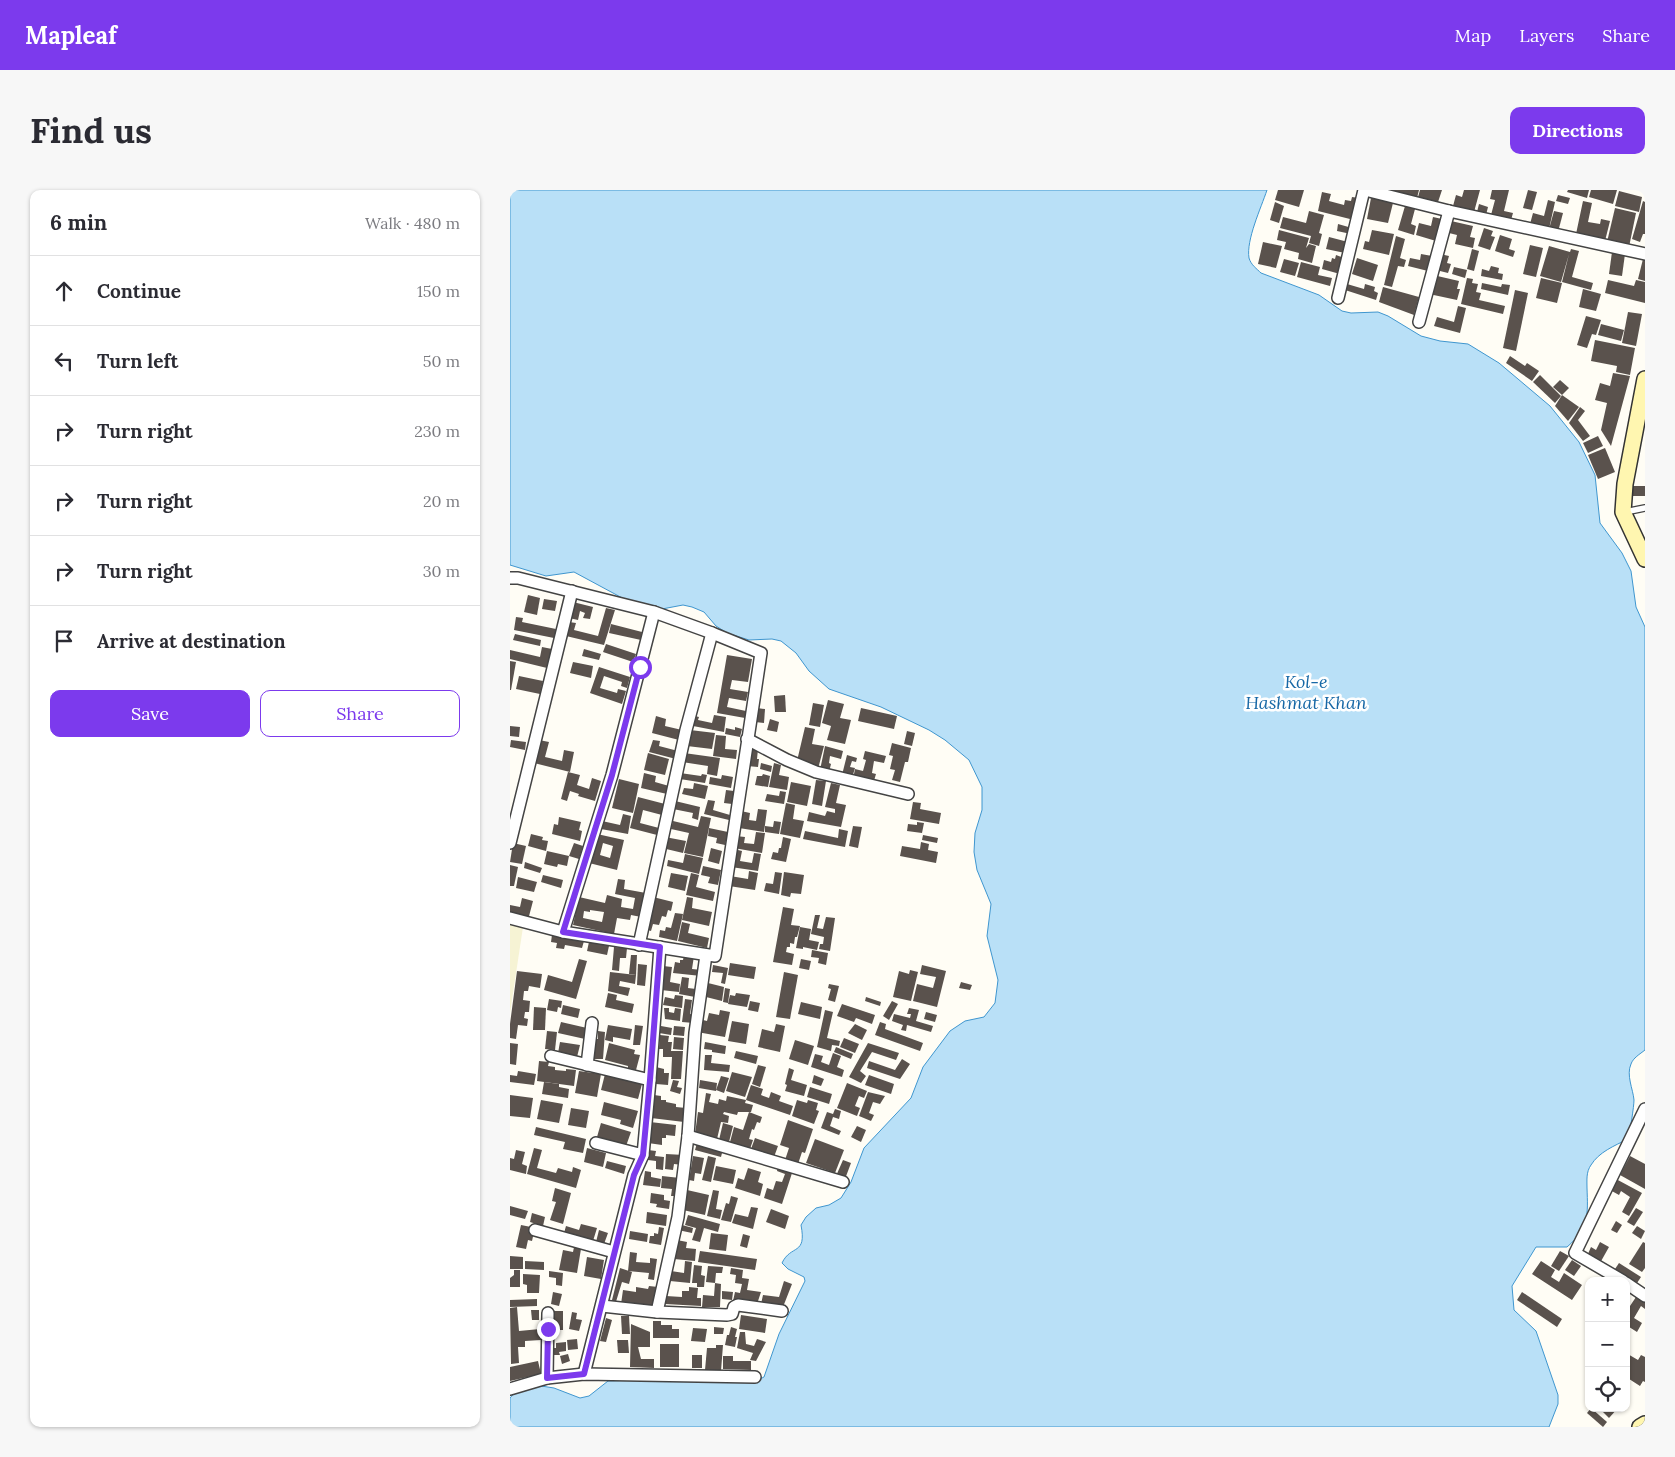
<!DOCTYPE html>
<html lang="en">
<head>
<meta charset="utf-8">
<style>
  :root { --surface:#fff; --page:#f7f7f7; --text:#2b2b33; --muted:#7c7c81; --line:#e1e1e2; --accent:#7c3aed }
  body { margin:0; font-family:Lora,serif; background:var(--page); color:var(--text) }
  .controls { position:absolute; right:15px; bottom:15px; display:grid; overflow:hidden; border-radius:10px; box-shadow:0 1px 4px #0004 }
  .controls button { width:45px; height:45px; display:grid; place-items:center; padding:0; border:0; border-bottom:1px solid var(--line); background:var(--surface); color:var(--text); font:25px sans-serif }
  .stop { position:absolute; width:15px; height:15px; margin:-11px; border:4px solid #7c3aed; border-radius:50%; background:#fff }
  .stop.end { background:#7c3aed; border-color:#fff; box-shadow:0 1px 5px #0008 }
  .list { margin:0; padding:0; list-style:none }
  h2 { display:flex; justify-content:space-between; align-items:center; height:65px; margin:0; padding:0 20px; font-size:21px }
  h2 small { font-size:16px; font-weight:400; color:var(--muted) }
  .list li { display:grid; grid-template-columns:32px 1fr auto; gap:15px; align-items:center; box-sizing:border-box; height:70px; padding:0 20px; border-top:1px solid var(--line) }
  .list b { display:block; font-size:19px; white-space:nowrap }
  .list em { font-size:16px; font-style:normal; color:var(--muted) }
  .actions { display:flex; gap:10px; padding:15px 20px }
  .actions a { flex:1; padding:11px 0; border:1px solid var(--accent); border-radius:10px; text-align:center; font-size:18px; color:var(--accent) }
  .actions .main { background:var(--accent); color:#fff }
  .icon { flex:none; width:28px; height:28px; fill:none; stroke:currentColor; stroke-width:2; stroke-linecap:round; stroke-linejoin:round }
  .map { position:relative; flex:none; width:1135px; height:1237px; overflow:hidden; border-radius:10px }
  header { display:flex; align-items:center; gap:30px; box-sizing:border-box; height:70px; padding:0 25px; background:var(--accent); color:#fff }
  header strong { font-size:24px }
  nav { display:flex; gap:28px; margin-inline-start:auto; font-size:18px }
  .intro { display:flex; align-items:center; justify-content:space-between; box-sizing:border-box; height:120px; padding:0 30px }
  h1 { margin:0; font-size:35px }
  .button { padding:12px 22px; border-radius:10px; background:var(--accent); color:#fff; font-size:18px; font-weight:700 }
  main { display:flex; gap:30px; padding:0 30px }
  aside { flex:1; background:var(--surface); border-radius:10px; box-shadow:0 1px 4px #0004 }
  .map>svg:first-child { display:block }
</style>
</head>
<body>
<header>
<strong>Mapleaf</strong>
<nav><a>Map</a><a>Layers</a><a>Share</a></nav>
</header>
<div class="intro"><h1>Find us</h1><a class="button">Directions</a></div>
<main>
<aside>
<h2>6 min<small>Walk · 480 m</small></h2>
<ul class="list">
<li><svg class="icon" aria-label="ahead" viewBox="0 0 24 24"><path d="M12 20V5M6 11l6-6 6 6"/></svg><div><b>Continue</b></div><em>150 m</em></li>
<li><svg class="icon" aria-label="left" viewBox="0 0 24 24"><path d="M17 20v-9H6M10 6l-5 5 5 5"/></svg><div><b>Turn left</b></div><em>50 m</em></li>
<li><svg class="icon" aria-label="right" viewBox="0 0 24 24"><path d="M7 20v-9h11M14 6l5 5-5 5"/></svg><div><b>Turn right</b></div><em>230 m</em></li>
<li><svg class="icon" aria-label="right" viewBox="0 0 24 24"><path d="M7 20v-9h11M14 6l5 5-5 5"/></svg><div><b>Turn right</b></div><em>20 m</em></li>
<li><svg class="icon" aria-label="right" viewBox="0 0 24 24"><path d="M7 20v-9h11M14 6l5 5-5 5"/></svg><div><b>Turn right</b></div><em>30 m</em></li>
<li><svg class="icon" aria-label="arrive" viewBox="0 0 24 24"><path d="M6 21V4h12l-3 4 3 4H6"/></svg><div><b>Arrive at destination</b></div></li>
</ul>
<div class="actions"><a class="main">Save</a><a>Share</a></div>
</aside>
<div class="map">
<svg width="1135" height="1237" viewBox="0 0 1135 1237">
  <rect width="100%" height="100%" fill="#fffdf5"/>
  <path fill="#f6f3d4" d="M0,734L13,737L0,823Z"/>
  <path fill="#b9e0f7" stroke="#3f96cf" d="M0,0H757C751,18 736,50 739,68C741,75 747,79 751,83L809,105L832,121L841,123L868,122L878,126L911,146L930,151L958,154L989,173L1040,216L1069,252L1085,285L1090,333L1112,363L1121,381L1126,417L1135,437V860C1130,864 1123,868 1121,874C1116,885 1123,899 1124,910C1124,916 1120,942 1118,949C1104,956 1089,962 1081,975C1076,982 1077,990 1077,998C1078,1025 1079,1038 1057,1057H1026L1002,1096L1004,1120L1026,1141L1048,1205V1214L1039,1237H0V1208L7,1200L25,1195L44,1198L70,1208L79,1206L98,1191L121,1190L147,1185L208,1192L246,1191L254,1187L269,1144L295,1091L294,1087L278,1079L272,1073C281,1054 297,1066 291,1035L296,1027L306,1018L319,1015L331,1008L341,992L354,958L401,908L413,877L440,841L455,831L474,827L485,813L488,790L477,746L481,714L467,680L464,662L465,643L472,620V597L459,570L435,550L419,540L371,517L319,499L299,481L286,463L271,451L262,449L239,450L217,443L206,436L194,422L182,417L173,415L152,419L116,410L64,382L36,386L0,375Z"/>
  <g fill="#5a524d" fill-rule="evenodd">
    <path d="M768,0H794L789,17L765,10Z"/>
    <path d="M881,0H909L907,8Z"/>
    <path d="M910,0H932L928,12L908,7Z"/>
    <path d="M954,0H970L964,22L943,16L946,5L952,7Z"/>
    <path d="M982,0H999L994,21L1003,23L1001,30L981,25L985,10L980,9Z"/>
    <path d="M1018,0L1027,2L1022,20L1013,18Z"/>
    <path d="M1058,0H1079L1077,8L1057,2Z"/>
    <path d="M1081,0H1107L1103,14L1079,7Z"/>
    <path d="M1109,1L1132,7L1129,22L1105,16Z"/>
    <path d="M812,2L821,4L819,11L834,15L835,10L841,11L842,7L849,8L844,30L808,21Z"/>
    <path d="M1048,5L1060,8L1058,14L1046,11Z"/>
    <path d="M861,8L883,13L878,33L857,29Z"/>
    <path d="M1038,10L1045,12L1039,39L1020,34L1023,23L1034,26Z"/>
    <path d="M1073,11L1082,13L1078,32L1090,34L1091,29L1100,31L1095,51L1066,44Z"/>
    <path d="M1133,11L1135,12V44H1133L1130,52L1122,49Z"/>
    <path d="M765,12L774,16L769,33L760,30Z"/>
    <path d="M969,14L978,17L976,25L967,22Z"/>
    <path d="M895,16L905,19L901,34L906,36L904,45L888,40Z"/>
    <path d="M1105,18L1126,23L1119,57L1097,52Z"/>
    <path d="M799,21L814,25L809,43L812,44L809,56L799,53L801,46L770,38L773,27L796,33Z"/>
    <path d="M1044,21L1053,23L1048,42L1039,39Z"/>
    <path d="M923,27L932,29L926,51L906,45L909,33L921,36Z"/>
    <path d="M941,31L963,36L960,47L965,48L963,58L945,54L947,45L939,43Z"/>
    <path d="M828,34L842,38L841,44L827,41Z"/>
    <path d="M974,38L983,41L981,46L985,47L980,60L968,56Z"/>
    <path d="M769,40L799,48L796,58L799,54L806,56L802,73L788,69L789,63L774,59L776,52L767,50Z"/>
    <path d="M862,40L884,44L879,65L853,59L855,51L859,52Z"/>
    <path d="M990,45L1002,49L999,59L1005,61L1003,67L985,61Z"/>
    <path d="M886,46L895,49L890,68L896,70L894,77L888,76L882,97L874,95Z"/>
    <path d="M819,47L838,52L835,63L816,59Z"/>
    <path d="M753,52L772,56L766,78L748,74Z"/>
    <path d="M1020,55L1033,58L1026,87L1013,84Z"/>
    <path d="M1039,56L1060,62L1061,59L1069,61L1062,87L1083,93L1081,100L1052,92L1059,64L1051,92L1030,86Z"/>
    <path d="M962,59L969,61L964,81L957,79Z"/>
    <path d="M1102,62L1115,64L1112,86L1099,84Z"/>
    <path d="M911,64L922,66L918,81L898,76L900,68L910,70Z"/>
    <path d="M930,64L939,66L937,73L941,74L938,83L926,80Z"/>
    <path d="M826,65L834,68L830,84L812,79L814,70L821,72L822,68L825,69Z"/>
    <path d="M847,68L868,75L863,91L842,84Z"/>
    <path d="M774,69L789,73L785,86L770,82Z"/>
    <path d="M1133,69H1135V91L1128,89Z"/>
    <path d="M791,72L810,77L808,85L822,88L820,96L787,87Z"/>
    <path d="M981,76L989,78L988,83L993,84L992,90L971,86L972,79L979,81Z"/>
    <path d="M944,77L957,80L955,88L942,84Z"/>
    <path d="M923,85L949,91L947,99H950L947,110L919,104Z"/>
    <path d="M957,88L963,89L962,93L968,94L966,102L971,103L969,110L995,116L993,124L951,114Z"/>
    <path d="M1031,88L1052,93L1047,113L1026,108Z"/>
    <path d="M1098,90L1124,96L1126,90L1135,92V113L1095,103Z"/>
    <path d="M972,93L991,97L992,94L1000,95L998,105L971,99Z"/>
    <path d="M837,94L854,99L855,94L865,97L864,101L868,103L866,110L835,100Z"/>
    <path d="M873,97L909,107L904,125L869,112Z"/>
    <path d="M1073,99L1091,104L1086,121L1069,117Z"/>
    <path d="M1005,100L1018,103L1006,161L993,158Z"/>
    <path d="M948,116L956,118L950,143L924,136L927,127L944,132Z"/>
    <path d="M1118,122L1132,124L1126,156L1112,153Z"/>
    <path d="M1076,126L1091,130L1086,145L1082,144L1077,158L1067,155Z"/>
    <path d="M1091,134L1114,140L1111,151L1088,145Z"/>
    <path d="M1085,150L1125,158L1120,185L1106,182L1107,176L1081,171Z"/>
    <path d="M1000,166L1015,176L1017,173L1029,181L1022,191L996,173Z"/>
    <path d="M1103,183L1120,186L1101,256L1091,240L1097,213L1085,210L1090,193L1100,196Z"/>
    <path d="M1030,185L1051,206L1045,213L1023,192Z"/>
    <path d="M1050,190L1059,198L1052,205L1043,197Z"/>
    <path d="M1052,205L1069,217L1058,231L1045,216Z"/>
    <path d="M1070,217L1075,221L1068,230L1080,246L1073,251L1059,233Z"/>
    <path d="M1088,246L1093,256L1078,263L1073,253Z"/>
    <path d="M1095,258L1105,282L1088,289L1078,265Z"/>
    <rect x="1121" y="296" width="14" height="10"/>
    <path d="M18,405L30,408L27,425L14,422Z"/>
    <path d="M34,409L47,411L45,421L32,419Z"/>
    <path d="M63,412L83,417L80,429L73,428L75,423L70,421L68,430L59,428Z"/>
    <path d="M96,418L105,420L94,455L56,446L59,432L66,433L64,440L88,446Z"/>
    <path d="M6,427L13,428L12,432L46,439L44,448L4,440Z"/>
    <path d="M101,434L132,442L131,450L99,443Z"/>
    <path d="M5,444L31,450L30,456L3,450Z"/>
    <path d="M96,454L126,464L123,472L93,462Z"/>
    <path d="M32,457L42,459L37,478L0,469V460L30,467Z"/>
    <path d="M74,459L91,464L89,470L72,466Z"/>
    <path d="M217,465L242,469L238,492L222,490L220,499L238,502L236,511L219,508L217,517L236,521L235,528L207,523Z"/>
    <path d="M0,471L6,472L1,500H0Z"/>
    <path d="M63,472L83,476L81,488L60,483Z"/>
    <path d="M89,477L120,487L117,498L111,496L112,492L94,486L90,498L107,503L108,499L116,501L112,514L80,503Z"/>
    <path d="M9,486L33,491L30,504L6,499Z"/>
    <path d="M275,505L276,522H265L264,506Z"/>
    <path d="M318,510L334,514L330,528L341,530L335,554L317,550L321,536L312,533Z"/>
    <path d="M303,513L314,515L310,537L299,535Z"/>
    <path d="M247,518L255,519L254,533L245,532Z"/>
    <path d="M351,518L387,526L384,539L348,531Z"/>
    <path d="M204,525L216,527L214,542L183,536L185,526L189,527L188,530L202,533Z"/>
    <path d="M146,526L156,529L155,536L172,540L169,550L142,543Z"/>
    <path d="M260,529L269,532L267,542L257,540Z"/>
    <path d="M0,536L10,537L9,547L0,546Z"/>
    <path d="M225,537L232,539L230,547L215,544L216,538L225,540Z"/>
    <path d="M295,537L305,539L302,554L314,556L308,579L287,571Z"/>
    <path d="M180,540L205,543L202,559L177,556Z"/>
    <path d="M397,541L405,543L402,556L394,554Z"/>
    <path d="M206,545L216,546L215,559L227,560L226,569L203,566Z"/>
    <path d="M1,550L16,552L15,560L0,557Z"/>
    <path d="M29,550L39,552L35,567L52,571L54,560L64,562L60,582L24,573Z"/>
    <path d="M143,550L150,551L149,556L168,561L166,569L139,562Z"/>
    <path d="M382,553L401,558L398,572H395L390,592L382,590L385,580L380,579L383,566L379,565Z"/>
    <path d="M315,556L333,561L331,569L320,566L319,573L321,574L319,582L310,580Z"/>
    <path d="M239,558L248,559L247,569H249L248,577L237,576Z"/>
    <path d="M355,561L376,566L374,573L364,571L362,583L366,584L363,594L343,589L345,579L353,581L356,570L353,569Z"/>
    <path d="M138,563L159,569L155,585L134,580Z"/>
    <path d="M174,563L210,568L207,586L197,584L198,576L172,572Z"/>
    <path d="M337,565L347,568L346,572L342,571L340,577L345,578L342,588L332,585Z"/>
    <path d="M251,573L262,576L261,582L250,579Z"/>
    <path d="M264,573L271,575L269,585L279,587L277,600L259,597Z"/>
    <path d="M58,582L70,585L67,595L79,599L82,588L91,591L85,611L68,606L69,604L60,601L57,611L51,609Z"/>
    <path d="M134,583L146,586L145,592L159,596L157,604L131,598Z"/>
    <path d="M170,583L191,586L192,584L197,585L195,593L170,589Z"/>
    <path d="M253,584L260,586L258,597L245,595L247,586H252Z"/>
    <path d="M212,585L223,587L221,598L199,594L200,587L211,589Z"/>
    <path d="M109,589L129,594L123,623L102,618Z"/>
    <path d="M306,590L316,591L312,616L302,614Z"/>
    <path d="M281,592L301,596L297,616L277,612Z"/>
    <path d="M184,593L198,596L195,609L172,604L174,598L183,599Z"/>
    <path d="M321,593L330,595L326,613L336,615L331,637L297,631L299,622L315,626L317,621L325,623V619L315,617Z"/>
    <path d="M216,600L224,601L222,614L214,613Z"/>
    <path d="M270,601L276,602L274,614L255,611L257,604L269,606Z"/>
    <path d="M128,607L155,614L152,625L133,620L130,633L149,638L147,645L120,638Z"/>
    <path d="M198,610L205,611L203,620L220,625L219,630L194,624Z"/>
    <path d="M165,611L190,617L188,630L182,628L183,623L163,619Z"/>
    <path d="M403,612L411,613L410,619L431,623L429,634L400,629Z"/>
    <path d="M276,613L285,615L283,629L294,631L290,648L270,644Z"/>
    <path d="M248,619L257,620L254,642L229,638L231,621L240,623L239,630L246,631Z"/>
    <path d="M113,624L121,626L118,644L91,639L92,631L110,635Z"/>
    <path d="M191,626L201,628L193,667L174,663L179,643L161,639L163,631L188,637Z"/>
    <path d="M49,627L71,632L69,640L72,641L70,651L42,644L44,634L48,635Z"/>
    <path d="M264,631L271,632L269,644L255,642V636L263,637Z"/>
    <path d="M407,632L414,633L412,643L397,641L398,634L407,635Z"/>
    <path d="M343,636L352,637L348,658L339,656Z"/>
    <path d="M199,638L218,642L215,655L206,653L207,648L198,646Z"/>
    <path d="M329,639L338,641L335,657L293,649L295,641L328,648Z"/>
    <path d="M246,642L255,643L252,663L224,658L226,646L235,647L234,653L244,654Z"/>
    <path d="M21,644L33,647L32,650L38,651L36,661L18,656Z"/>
    <path d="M87,644L114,650L107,680L79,673ZM93,653L103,656L100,668L90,665Z"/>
    <path d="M413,645L428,648L427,653L412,650Z"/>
    <path d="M155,647L176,651L173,663L152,658Z"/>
    <path d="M273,647L281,649L276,672L261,669L263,662L268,663L269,658H271Z"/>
    <path d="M411,652L419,654L418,660L428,662L426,673L390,666L392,656L410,659Z"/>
    <path d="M3,653L16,656L12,674L0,672Z"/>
    <path d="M64,653L73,656L69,669L59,666Z"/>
    <path d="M201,658L212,661L209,674L198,671Z"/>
    <path d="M224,659L232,661L230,671L242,673L244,663L251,664L248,681L221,677Z"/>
    <path d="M37,661L59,666L57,676L48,674L47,677L34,674Z"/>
    <path d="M175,664L193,668L189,684L157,676L158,670L173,673Z"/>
    <path d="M15,672L32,678L30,683L14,678Z"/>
    <path d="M0,675L8,677L4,696H0Z"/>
    <path d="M193,676L211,680L208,695L198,693L200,687L191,685Z"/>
    <path d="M239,681L248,683L245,700L219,696L220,686L238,689Z"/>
    <path d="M265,682L272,683L269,704L254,701L256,693L263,694Z"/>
    <path d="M274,682L294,685L291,704L281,703L280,707L271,705Z"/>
    <path d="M161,683L178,686L175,701L158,697Z"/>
    <path d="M181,683L189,685L186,697L205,702L203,711L176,705Z"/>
    <path d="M33,685L53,690L51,698L31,692Z"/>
    <path d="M8,687L27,692L24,702L6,698Z"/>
    <path d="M108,689L115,690L114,699L136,703L131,727L121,725L120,730L107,728L104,744L63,735L69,707L95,713L97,705L112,709L111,717L123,719L125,708L105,704ZM80,720L94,722L92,732L73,728L74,721L80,722Z"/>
    <path d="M143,707L163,712L161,721L158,720L156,727L152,726L149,735L143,734L141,741L135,739Z"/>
    <path d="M177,707L183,708L182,718L202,722L199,736L172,730Z"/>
    <path d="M12,708L23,711L18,730L0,725V715L10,717Z"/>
    <path d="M273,717L284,719L281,735L290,736L287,747H285L284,754L280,753V757H277L276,762L284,764L282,775L263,772Z"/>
    <path d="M165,723L173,724L167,751L149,747L150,740L155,741L156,737L161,738Z"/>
    <path d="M305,725H310L307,738L313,739L316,727L325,728L320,761L309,759L310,754H313L314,747L301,744Z"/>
    <path d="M172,732L180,734L178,743L199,748L197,758L168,751Z"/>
    <path d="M290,737L301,739L299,750L309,752L307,760L293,757V759L286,758Z"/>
    <path d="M42,745L74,751L72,758L55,755L54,759L46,758L47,753L41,752Z"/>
    <path d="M79,752L99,756L97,765L77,761Z"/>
    <path d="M104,757L117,758L116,768H110L109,781L102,780Z"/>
    <path d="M302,760L318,763L316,775L308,773L309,768L301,767Z"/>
    <path d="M121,765H127L126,785L119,784Z"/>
    <path d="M174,765L184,766L182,779L192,780L191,786L163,783L165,772L170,773V770H173Z"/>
    <path d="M69,769L77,771L66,809L34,800L38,785L62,792Z"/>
    <path d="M291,769L301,771L299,780L289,778Z"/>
    <path d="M220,773L246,777L244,789L218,785Z"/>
    <path d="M128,774L137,775L135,796L127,795Z"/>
    <path d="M203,775L218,778L215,794L211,793L213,783L202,782Z"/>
    <path d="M412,775L436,781L427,817L403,811L407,794L423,798L426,787L410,784Z"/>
    <path d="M153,776L162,777L160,792L170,794L169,802L151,800Z"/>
    <path d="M400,780L408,782L401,811L383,807L389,781L399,784Z"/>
    <path d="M7,781L32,784L30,798L19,796L18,801H14L13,810L20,811L19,822H15L14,828L18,829L17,836L8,835L6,849L0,848V834Z"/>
    <path d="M100,782L126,785L125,794L110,791L109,796L120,798L118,806L98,801Z"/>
    <path d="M274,782L288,785L280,829L266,827Z"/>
    <path d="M172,787L179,788L178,798L186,799L185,807L169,804Z"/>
    <path d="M451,792L462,795L460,800L449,798Z"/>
    <path d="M198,793L214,797L212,811L196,807Z"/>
    <path d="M319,794L329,796L325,812L318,810L321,799L318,798Z"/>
    <path d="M215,798L220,799L218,813L213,812Z"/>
    <path d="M98,803L107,805L106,810L124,814L122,823L95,817Z"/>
    <path d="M226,803L240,805L237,817L218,814L220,805L225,806Z"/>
    <path d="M165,805L173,806L172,818L153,815L155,807L164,809Z"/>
    <path d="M356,807L371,812L370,816L355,811Z"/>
    <path d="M39,809L52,811L51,818L48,817L47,822L37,820Z"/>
    <path d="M175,809L182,810L180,824L185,825L184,833L172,832Z"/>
    <path d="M240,811L250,813L248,822L238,820Z"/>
    <path d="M382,811L388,814L379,830L373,826Z"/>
    <path d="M291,812L312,817L310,829L288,824Z"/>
    <path d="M332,814L365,825L362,834L346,828L344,832L327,826Z"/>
    <path d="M53,815L70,819L68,828L51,824Z"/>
    <path d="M24,817L36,818L35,840H23Z"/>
    <path d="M154,818H159V822L164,823L165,818L171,819L170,831L155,829Z"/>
    <path d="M399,818L409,820L406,831L423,836L421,842L397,835L396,841L391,840L393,835L382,831L384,824L400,828L401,824H397Z"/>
    <path d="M210,820L220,822L215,847L187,842L189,829L197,831L199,823L209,825Z"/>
    <path d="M315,820L323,822L317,848L330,851L329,856L322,855L321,861L307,857Z"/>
    <path d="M416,822L427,825L425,832L414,829Z"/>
    <path d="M222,831L239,834L236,854L218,851Z"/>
    <path d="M51,832L77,838L75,849L48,843Z"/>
    <path d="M370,832L376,834L375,839L413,853L410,861L365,845Z"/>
    <path d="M266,834L275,836L270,862L248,857L252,839L264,842Z"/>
    <path d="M345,834L357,840L352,850L338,843Z"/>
    <path d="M98,835L122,839L120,850L103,847V852L95,850Z"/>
    <path d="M125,835L133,836L130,855H123Z"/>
    <path d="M151,836L162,838L161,845L149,843Z"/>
    <path d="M164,836L175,837L174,846L163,845Z"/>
    <path d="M37,841L47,842L45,860L35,859Z"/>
    <path d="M88,841L95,842L93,869H80L81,849H88Z"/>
    <path d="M150,845L159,846L158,852H162L161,861H173L171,889H161L162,867H153V859H149Z"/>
    <path d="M164,847L174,848L173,860L163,859Z"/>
    <path d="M334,848L349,854L345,863L330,857Z"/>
    <path d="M285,850L304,856L298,875L279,869Z"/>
    <path d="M50,852L70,855L67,867L48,863Z"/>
    <path d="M195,852L216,856L215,864L202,862V860L194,859Z"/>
    <path d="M0,853L8,854L6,875L0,874Z"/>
    <path d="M99,853L125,860L124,864L130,865L126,880L118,878V876L95,870Z"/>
    <path d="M358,853L389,863L386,870L362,862L350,881L356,886L351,893L339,887Z"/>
    <path d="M326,857L343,864L341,869L324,862Z"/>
    <path d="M226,861L248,866L246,874L224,868Z"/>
    <path d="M323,863L331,866L327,877L334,880L332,887L301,877L305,864L313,866L311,872L319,875Z"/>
    <path d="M195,865H202L201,873L220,875L219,882L194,880Z"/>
    <path d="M392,869L400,874L390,889L357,878L359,871L385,880Z"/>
    <path d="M29,871L39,872L38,876L45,877V880L56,881V879L66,880L64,896L27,891Z"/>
    <path d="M248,875L256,877L250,897L242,894Z"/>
    <path d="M146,877L154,879V883H159L158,895L146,894Z"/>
    <path d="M279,878L284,880L281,890L297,895L294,906L275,901L277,895L275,894Z"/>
    <path d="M8,881L26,884L24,895L0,892V885L7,886Z"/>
    <path d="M69,881L91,884L87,907L65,903Z"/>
    <path d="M222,882L242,887L235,907L216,901Z"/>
    <path d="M95,884L132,894L128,909L91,900Z"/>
    <path d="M304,885L314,889L311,896L302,893Z"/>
    <path d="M359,885L384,894L381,904L355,895Z"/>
    <path d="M211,886L219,888L214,903L206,900Z"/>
    <path d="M163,890L169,891L167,897L172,898L170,904L160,901Z"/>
    <path d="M190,890L207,893L206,901L189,898Z"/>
    <path d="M34,892L49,894V897L59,899L58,908L32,904Z"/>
    <path d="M337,893L357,901L354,908L349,906L345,916L350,918L347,926L327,918Z"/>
    <path d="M241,895L253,899L251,905L259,908L261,902L271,906L269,911L283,916L280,925L236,910Z"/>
    <path d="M300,897L322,904L319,914L297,907Z"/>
    <path d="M358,902L375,906L370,914L363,912L359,923L364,925L361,931L349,926Z"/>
    <path d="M196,903L201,904L199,912L208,914L209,909L216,911L217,906L236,910L235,913L243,915L241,922H228L227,925L214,922L213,924L219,926L218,933L211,932L207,949L185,944L188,922L193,923Z"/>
    <path d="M0,905L23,908L20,928L0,926Z"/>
    <path d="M144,905L151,906V910H156V912L166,914V917L176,918L174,932L141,928Z"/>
    <path d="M31,910L53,914L49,933L27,929Z"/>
    <path d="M287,910L297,913L298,910L308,913L306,920L309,921L304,934L282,926Z"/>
    <path d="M94,912L128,921L123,938L110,934L111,930L91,925Z"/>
    <path d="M61,918L79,921L76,938L58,935Z"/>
    <path d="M325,919L331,921L329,929L323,927L320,936L331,941L329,945L311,938L317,922L323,924Z"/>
    <path d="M239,922L252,927L250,933L247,932L244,940L242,939L239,949L243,950L240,959L220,952L224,937L233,940Z"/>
    <path d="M278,930L303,939L295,963L292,962L288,974L275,970L279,958L270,955Z"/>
    <path d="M140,932L166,935L165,946L156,945V948H152V955L138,953Z"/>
    <path d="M91,933L121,942L116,956L87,947Z"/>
    <path d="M213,933L223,936L219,952L209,950Z"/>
    <path d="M347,936L356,940L351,952L341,947Z"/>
    <path d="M26,937L76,949L73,963L53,959L55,952L24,945Z"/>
    <path d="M245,948L268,956L264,967L241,959Z"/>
    <path d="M305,949L334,960L325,983L296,973Z"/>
    <path d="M187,953L213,959L211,967L185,960Z"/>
    <path d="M24,958L32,960L27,978L46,983L48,978L62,982L63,977L71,980L66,998L17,984Z"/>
    <path d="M77,958L96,963L93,977L74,972Z"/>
    <path d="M6,960L15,962L12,974L17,976L16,984L0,980V968L4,969Z"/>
    <path d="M138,960L146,961L145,966L154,967L153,980L146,979V971L138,970Z"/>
    <path d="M156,964L174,965L173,975L164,974L163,980L155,979Z"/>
    <path d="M183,966L194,968L191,984L185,983L184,991L179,990Z"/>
    <path d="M198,966L206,968L201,992L192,990Z"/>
    <path d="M1120,966L1135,974V999L1110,985Z"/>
    <path d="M333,970L341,973L335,989L326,986Z"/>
    <path d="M97,971L116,976L114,984L95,978Z"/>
    <path d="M268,975L283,980L272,1014L254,1008L257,998L263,1000L266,991L272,992L275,984L267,981Z"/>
    <path d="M206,976L226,980L223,994L203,990Z"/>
    <path d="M238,978L251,982L248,992L253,994L250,1006L225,998L228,988L234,990Z"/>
    <path d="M135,981L141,982V987L151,989L150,997L133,995Z"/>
    <path d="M152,986L170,988L169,1006H161L162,999L151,998Z"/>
    <path d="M1106,989L1132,1003L1119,1026L1112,1022L1120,1007L1111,1001L1109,1005L1100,1000Z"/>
    <path d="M45,998L61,1003L53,1034L40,1030L46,1012L42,1011Z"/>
    <path d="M177,1000L199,1005L195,1025L173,1020Z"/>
    <path d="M203,1000L209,1001L206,1019L212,1020L210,1029L197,1026Z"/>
    <path d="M141,1003L154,1005V1010L160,1011L159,1019L146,1017L147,1014L140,1013Z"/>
    <path d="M221,1006L228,1008L221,1032L211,1030L216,1013L219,1014Z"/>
    <path d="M0,1016L18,1021L15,1029L0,1025Z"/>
    <path d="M241,1017L248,1018L243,1039L222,1033L225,1024L238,1027Z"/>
    <path d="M1126,1018L1133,1022L1124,1036L1117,1032Z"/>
    <path d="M261,1019L279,1026L275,1039L256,1032Z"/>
    <path d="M137,1022L157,1025L156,1036L136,1033Z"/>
    <path d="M22,1023L35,1027L33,1036L20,1032Z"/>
    <path d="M172,1023L175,1024L172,1035L183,1038L182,1043L168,1040Z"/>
    <path d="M178,1025L210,1034L208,1042L194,1038L190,1052L182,1050L186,1038L175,1035Z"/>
    <path d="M1106,1031L1112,1035L1107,1043L1101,1040Z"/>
    <path d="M71,1034L87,1038L83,1051L54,1043L56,1036L69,1040Z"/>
    <path d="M11,1035L21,1037L24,1042L22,1051L18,1050L16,1059L6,1057Z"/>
    <path d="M1127,1036L1135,1041L1131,1049L1122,1043Z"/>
    <path d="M149,1037L154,1038L151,1055L139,1053L140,1046H144V1043L148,1044Z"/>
    <path d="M89,1040L98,1043L94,1054L86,1052Z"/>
    <path d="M120,1041L138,1044L137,1052L119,1049Z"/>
    <path d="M201,1043L218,1045L216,1061L199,1059Z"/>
    <path d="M233,1044L240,1046L237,1058L230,1056Z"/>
    <path d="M167,1050L177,1052L176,1058L186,1059L185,1071L164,1069Z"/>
    <path d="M1090,1052L1099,1057L1090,1073L1077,1066L1081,1057L1086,1060Z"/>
    <path d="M1133,1052L1135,1053V1078L1132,1082L1119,1074Z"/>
    <path d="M64,1057L71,1059L67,1083L49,1080L53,1060L63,1062Z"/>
    <path d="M190,1061L247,1069L245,1080L188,1072Z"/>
    <path d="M1050,1061L1059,1066L1049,1081L1041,1076Z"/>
    <path d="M120,1062L127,1063L126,1072L140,1073V1068L147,1069L144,1090L138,1089L139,1083L118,1081Z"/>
    <path d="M0,1066L13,1067V1079H0Z"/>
    <path d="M77,1067L94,1070L91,1089L74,1086Z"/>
    <path d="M1062,1070L1071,1076L1064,1086L1055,1080Z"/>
    <path d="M15,1071L34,1072V1080L15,1079Z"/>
    <path d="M175,1071L182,1072L180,1093L160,1091L161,1081L174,1083Z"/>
    <path d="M1031,1071L1045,1080L1041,1087L1049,1092L1054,1083L1072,1095L1062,1110L1022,1084Z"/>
    <path d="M1109,1073L1131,1087L1125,1096L1103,1082Z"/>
    <path d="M184,1075L192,1076L191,1085L195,1086L194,1097H187V1093H182Z"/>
    <path d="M198,1076L213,1077L212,1083H206L205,1093L196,1092Z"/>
    <path d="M110,1078L122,1082L119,1094L112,1092L105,1115L101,1114Z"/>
    <path d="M221,1078L233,1080L232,1088L239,1089L237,1100L251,1102L247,1114L223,1111L225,1102L230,1103L232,1094L225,1093L226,1085L220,1084Z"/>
    <path d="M4,1080H10V1097H0V1088L4,1085Z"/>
    <path d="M39,1081L53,1083L52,1096L46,1095V1088L39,1087Z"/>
    <path d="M13,1084L30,1085L29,1103H17V1095L13,1094Z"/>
    <path d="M274,1091L282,1094L273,1117L251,1114L253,1105L269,1107Z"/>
    <path d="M205,1093L211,1094L210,1117H192L193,1105L204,1106Z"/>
    <path d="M139,1096L148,1097L145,1119L111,1114L113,1100L126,1102V1097L138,1099Z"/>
    <path d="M179,1097L188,1098L187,1108H191V1116L155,1114L156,1106L172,1107V1101H179Z"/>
    <path d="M212,1101L223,1102L222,1110L212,1109Z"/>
    <path d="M43,1102L52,1104L49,1116L41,1114Z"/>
    <path d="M1012,1102L1052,1129L1047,1137L1007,1110Z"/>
    <path d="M1128,1104L1135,1109V1119L1131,1116L1124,1128L1132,1133L1127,1142L1116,1135V1122Z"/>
    <path d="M27,1109V1116L0,1117V1110Z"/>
    <path d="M7,1117L9,1141L30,1139L31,1150L15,1151V1157H8L9,1173L1,1174L0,1118Z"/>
    <path d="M21,1120H29V1130H22Z"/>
    <rect x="44" y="1121" width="9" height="19"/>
    <path d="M62,1122L67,1123L66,1129L72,1130L69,1141L59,1139Z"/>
    <path d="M231,1125L257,1129L255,1143L229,1139Z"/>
    <path d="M111,1126H119L120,1144H112Z"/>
    <path d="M96,1128L102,1130L96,1152L90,1151Z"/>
    <path d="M143,1131H151V1135H162V1139H169V1148H143Z"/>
    <path d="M121,1134L140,1142V1157H128L131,1169H144V1178L120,1177Z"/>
    <path d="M204,1137L214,1138L213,1144H204Z"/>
    <path d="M221,1137L227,1139L225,1147H227L225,1157L215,1155L217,1145H219Z"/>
    <path d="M183,1138L197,1139L195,1152L181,1151Z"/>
    <path d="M230,1142H235L236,1154L244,1156L247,1149L256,1152L246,1171L240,1170L243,1163L227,1158Z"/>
    <path d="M67,1149L68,1159L58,1160L57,1150Z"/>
    <path d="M107,1150H118L119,1163H108Z"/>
    <path d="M56,1152V1161L49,1162L50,1165H42L40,1158H46V1153Z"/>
    <rect x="150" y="1154" width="19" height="23"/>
    <path d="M206,1155H213L211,1181L195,1180L197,1158H206Z"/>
    <path d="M1116,1163L1128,1170L1131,1165L1135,1167V1192L1133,1191L1130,1196L1116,1187Z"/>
    <path d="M58,1164L60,1171L52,1174L50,1166Z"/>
    <rect x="182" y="1165" width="10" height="13"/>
    <path d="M213,1166H223V1171H241V1180L213,1179Z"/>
    <path d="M28,1171L31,1184L0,1191V1177Z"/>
    <path d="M1081,1218L1097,1232L1093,1237L1077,1223Z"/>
    <path d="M1094,1218H1108L1099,1228L1092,1221Z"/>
  </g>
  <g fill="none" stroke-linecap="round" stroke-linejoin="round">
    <g stroke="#444" stroke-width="8">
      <path id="lane" d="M1115,322L1135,318"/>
    </g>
    <g stroke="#444" stroke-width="14">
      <g id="street">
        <path d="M855,0L939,21L1135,64"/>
        <path d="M828,108L854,0"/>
        <path d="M909,132L939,21"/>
        <path d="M0,388H8L144,422L202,443L251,463L205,766L53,742L0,728"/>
        <path d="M237,549L277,570L306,582L398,604"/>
        <path d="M0,653L62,401"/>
        <path d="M53,742L102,585L144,422"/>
        <path d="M129,755L176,540L202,443"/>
        <path d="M41,866L140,890"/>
        <path d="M77,875L82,833"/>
        <path d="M178,946L333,992"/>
        <path d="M86,953L133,965"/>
        <path d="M25,1040L104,1062"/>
        <path d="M1113,1091L1065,1063L1135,919"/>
        <path d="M1116,1093L1135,1106"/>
        <path d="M92,1116L147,1122L168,1027L178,946L185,843L196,765"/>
        <path d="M147,1122L217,1125L222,1124L224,1117L228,1115L272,1121"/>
        <path d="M74,1184L124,985L133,965L140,890L150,757"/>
        <path d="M37,1188L38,1123"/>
        <path d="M0,1199L37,1188L74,1184L245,1187"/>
      </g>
    </g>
    <g stroke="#333" stroke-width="18">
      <g id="secondary">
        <path d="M1135,189L1115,294L1113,322L1135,369"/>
        <path d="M1130,1237L1135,1234"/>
      </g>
    </g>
    <use href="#lane" stroke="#fff" stroke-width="5.5"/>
    <use href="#street" stroke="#fff" stroke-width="11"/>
    <use href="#secondary" stroke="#fff6b0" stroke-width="15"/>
  </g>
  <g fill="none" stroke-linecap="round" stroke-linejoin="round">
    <path stroke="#7c3aed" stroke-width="6" d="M38,1139L37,1188L74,1184L124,985L133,965L140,890L150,757L53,742L102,585L130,477"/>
  </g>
  <g text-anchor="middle" stroke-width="5" stroke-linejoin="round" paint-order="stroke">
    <g font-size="18" font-style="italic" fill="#1768a6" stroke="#fff">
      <text x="796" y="498">Kol-e<tspan x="796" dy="21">Hashmat Khan</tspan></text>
    </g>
  </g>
</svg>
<div class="controls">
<button>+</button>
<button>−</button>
<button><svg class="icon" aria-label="locate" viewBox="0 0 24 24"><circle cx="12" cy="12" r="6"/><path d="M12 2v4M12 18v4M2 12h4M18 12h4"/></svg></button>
</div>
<div class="stop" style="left:130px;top:477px"></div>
<div class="stop end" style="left:38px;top:1139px"></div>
</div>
</main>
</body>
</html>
